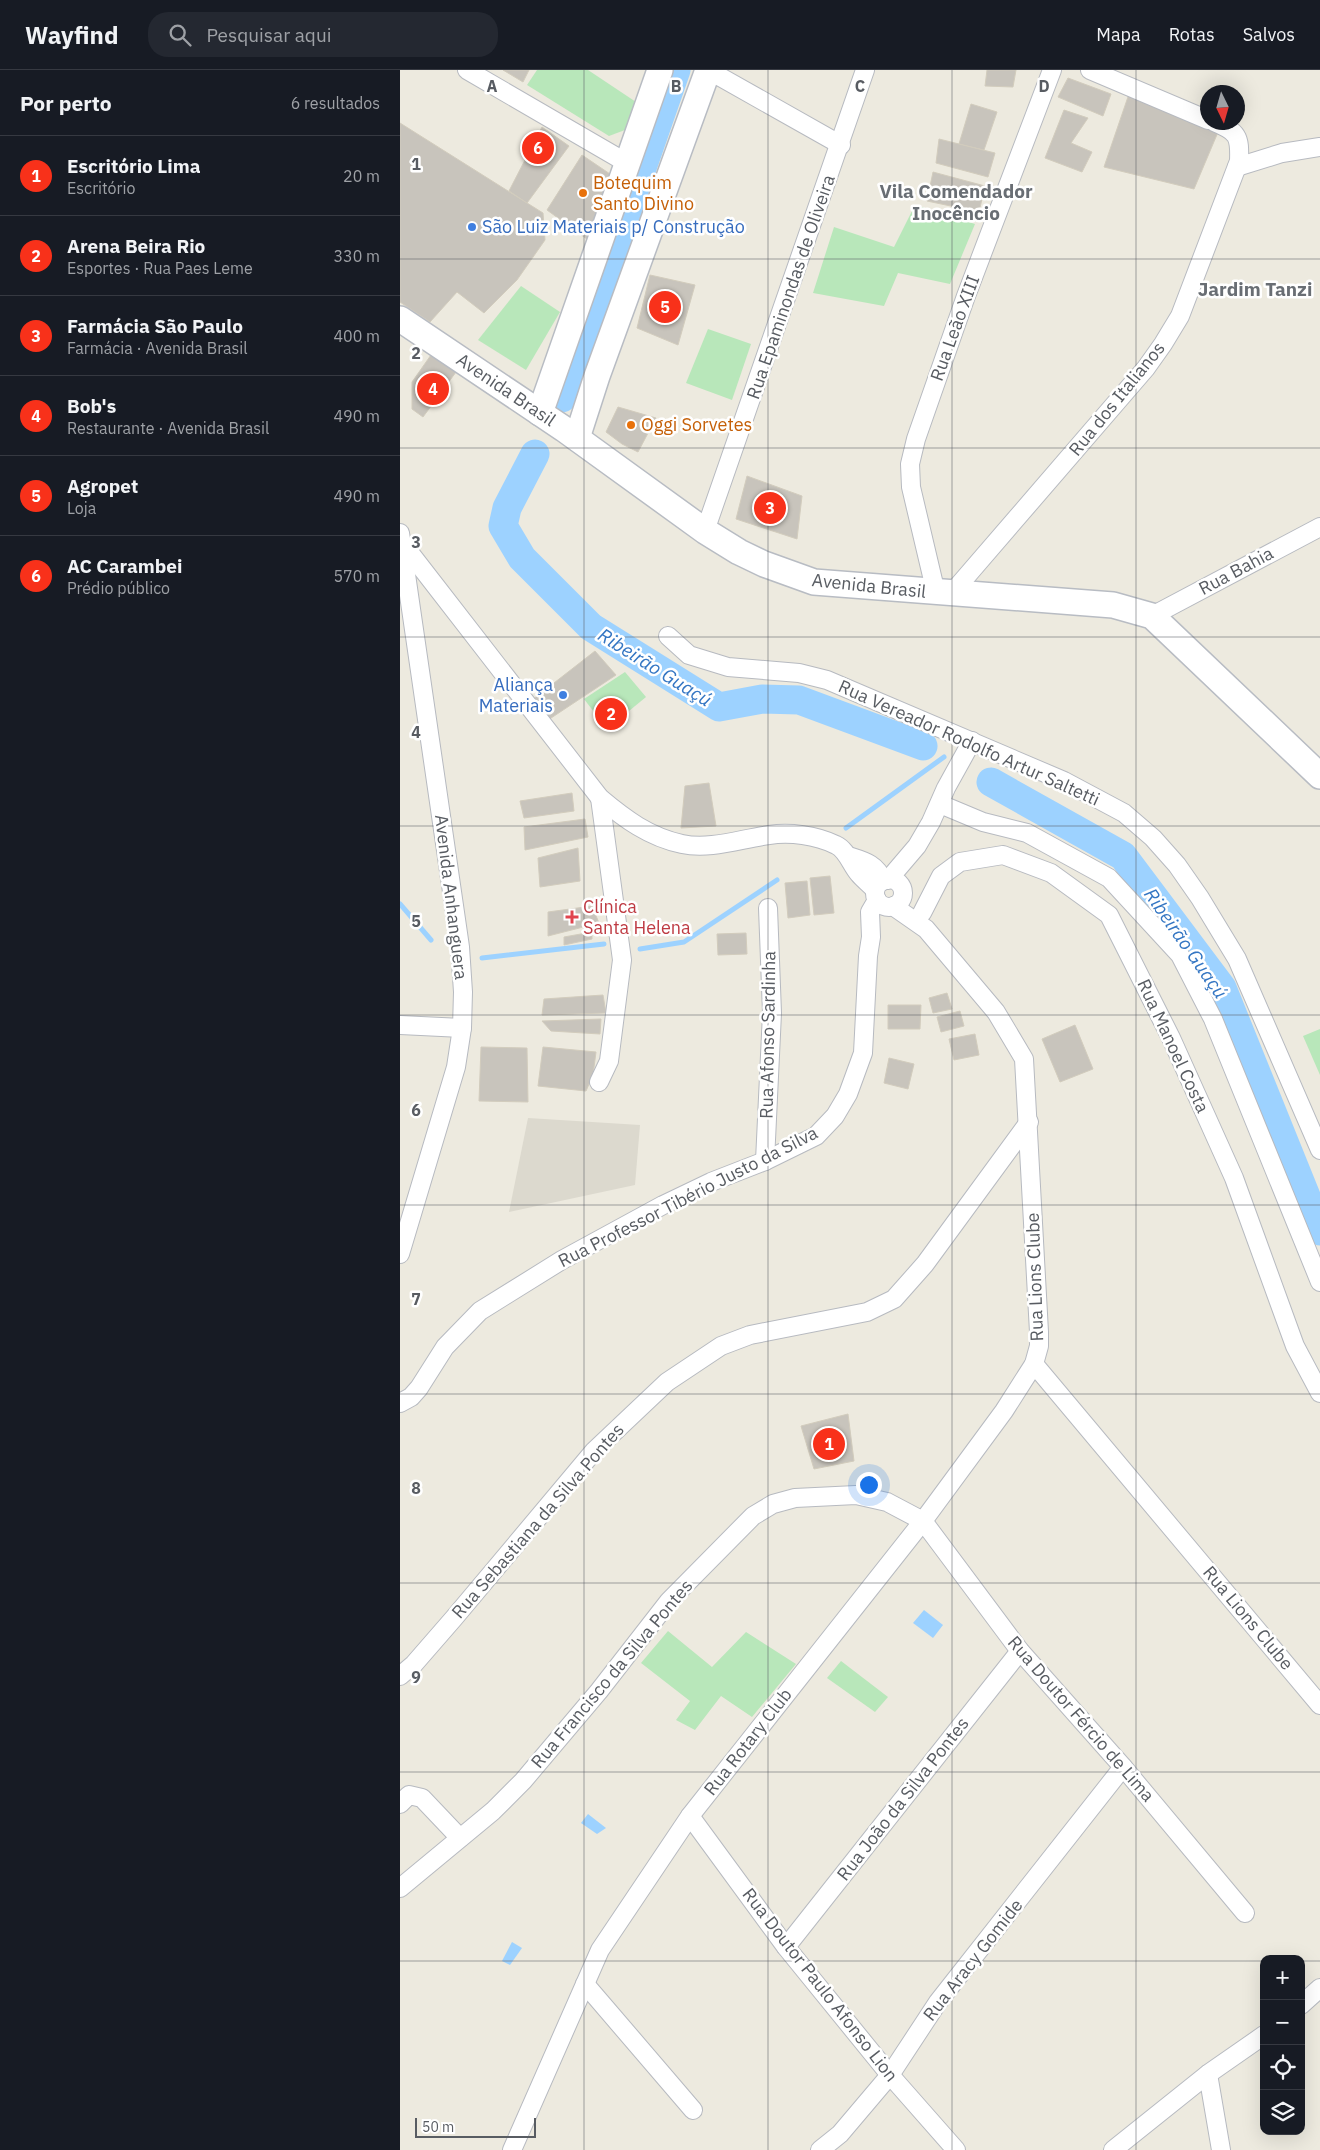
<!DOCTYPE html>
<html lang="pt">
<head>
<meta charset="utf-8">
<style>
  :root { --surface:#171b24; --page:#242831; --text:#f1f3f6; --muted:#9ea1a6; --line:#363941; --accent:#f8311a }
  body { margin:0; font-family:"IBM Plex Sans",sans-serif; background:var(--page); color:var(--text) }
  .controls { position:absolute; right:15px; bottom:15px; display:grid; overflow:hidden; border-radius:10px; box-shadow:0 5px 20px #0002 }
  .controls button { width:45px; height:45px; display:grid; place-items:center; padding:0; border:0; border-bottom:1px solid var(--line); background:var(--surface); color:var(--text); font:25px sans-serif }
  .compass { position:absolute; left:800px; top:15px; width:45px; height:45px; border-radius:50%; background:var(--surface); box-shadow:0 5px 20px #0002; rotate:175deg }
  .scale { position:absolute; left:15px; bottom:12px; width:121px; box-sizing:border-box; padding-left:5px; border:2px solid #585c62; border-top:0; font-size:14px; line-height:18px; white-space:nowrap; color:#585c62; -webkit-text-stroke:4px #fff; paint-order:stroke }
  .you { position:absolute; left:468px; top:1414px; width:18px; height:18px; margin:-12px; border:4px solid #fff; border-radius:50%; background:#1a73e8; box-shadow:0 0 0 8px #1a73e833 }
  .badge { display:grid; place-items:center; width:32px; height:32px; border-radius:50%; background:var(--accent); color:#fff; font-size:16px; font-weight:700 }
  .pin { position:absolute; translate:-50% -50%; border:2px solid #fff; box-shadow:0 1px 5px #0006 }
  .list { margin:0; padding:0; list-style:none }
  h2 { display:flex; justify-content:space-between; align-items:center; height:65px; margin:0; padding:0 20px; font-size:21px }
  h2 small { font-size:16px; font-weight:400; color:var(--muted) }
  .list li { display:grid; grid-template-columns:32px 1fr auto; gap:15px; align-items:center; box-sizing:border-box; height:80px; padding:0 20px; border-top:1px solid var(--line) }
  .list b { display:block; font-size:19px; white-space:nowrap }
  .list p { margin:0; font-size:16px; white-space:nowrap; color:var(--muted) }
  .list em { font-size:16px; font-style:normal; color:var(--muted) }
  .icon { flex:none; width:28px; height:28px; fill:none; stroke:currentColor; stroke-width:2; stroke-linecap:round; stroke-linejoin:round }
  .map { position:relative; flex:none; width:920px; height:2080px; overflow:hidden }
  header { display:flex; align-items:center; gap:30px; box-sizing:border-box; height:70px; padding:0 25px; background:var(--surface); border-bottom:1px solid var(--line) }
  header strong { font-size:24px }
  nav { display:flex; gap:28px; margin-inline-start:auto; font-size:18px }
  .search { width:350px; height:45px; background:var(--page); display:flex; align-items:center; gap:12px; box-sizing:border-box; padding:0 18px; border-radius:20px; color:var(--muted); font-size:19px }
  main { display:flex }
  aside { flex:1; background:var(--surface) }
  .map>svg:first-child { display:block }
</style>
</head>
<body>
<header>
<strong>Wayfind</strong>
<div class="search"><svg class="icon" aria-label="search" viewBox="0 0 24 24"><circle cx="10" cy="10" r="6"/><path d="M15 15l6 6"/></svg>Pesquisar aqui</div>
<nav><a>Mapa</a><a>Rotas</a><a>Salvos</a></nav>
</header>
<main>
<aside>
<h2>Por perto<small>6 resultados</small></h2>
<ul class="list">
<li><span class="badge">1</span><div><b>Escritório Lima</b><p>Escritório</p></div><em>20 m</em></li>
<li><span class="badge">2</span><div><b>Arena Beira Rio</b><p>Esportes · Rua Paes Leme</p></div><em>330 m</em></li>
<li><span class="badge">3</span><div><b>Farmácia São Paulo</b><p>Farmácia · Avenida Brasil</p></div><em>400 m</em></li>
<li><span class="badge">4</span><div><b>Bob's</b><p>Restaurante · Avenida Brasil</p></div><em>490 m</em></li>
<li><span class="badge">5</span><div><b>Agropet</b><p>Loja</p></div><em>490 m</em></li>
<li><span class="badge">6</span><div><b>AC Carambei</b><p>Prédio público</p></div><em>570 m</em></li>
</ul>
</aside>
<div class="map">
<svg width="920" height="2080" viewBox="0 0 920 2080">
  <rect width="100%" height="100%" fill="#edeadf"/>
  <path fill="#dcd9ce" d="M128,1048L240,1055L235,1115L109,1142Z"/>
  <g fill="#b8e7ba">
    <path d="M137,0H188L236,32L225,60L209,66L127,15Z"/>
    <path d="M515,135L575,154L550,214L498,203L484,236L413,223L434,157L494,177Z"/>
    <path d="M121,216L160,242L126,300L78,270Z"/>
    <path d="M308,259L351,274L332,330L286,313Z"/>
    <path d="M225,602L246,627L207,659L184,629Z"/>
    <path d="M920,959V1005L903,966Z"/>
    <path d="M268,1561L312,1597L346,1562L396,1594L352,1647L321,1626L295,1660L276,1650L290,1631L241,1593Z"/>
    <path d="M441,1591L488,1627L475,1642L427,1608Z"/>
  </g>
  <g fill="#9dd2ff">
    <path d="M524,1540L543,1555L533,1568L513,1553Z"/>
    <path d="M188,1744L206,1758L197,1764L181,1753Z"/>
    <path d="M112,1872L122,1878L110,1895L102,1891Z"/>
  </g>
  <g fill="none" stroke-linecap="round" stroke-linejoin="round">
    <g stroke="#9dd2ff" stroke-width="5">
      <path d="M446,758L544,687"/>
      <path d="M0,834L31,870"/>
      <path d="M240,879L284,872L377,810"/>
      <path d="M82,888L204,874"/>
    </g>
    <g stroke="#9dd2ff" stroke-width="29">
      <path d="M162,328L276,0"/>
      <path d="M135,384L107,438L103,456L122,488L191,557L319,637L362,629L399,630L523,676"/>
      <path d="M591,712L723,786L822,918L920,1161"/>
    </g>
  </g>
  <g fill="#c8c4bc" stroke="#d2ccbd">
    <path d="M103,0H129L123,12Z"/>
    <path d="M587,0H616L613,17L585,16Z"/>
    <path d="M668,8L711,24L703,46L658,27Z"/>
    <path d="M731,18L821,55L794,119L704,97Z"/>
    <path d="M571,34L597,42L584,80L559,74Z"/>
    <path d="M664,40L688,48L671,73L692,82L682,102L645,88Z"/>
    <path d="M0,53L143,143L145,170L117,210L84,243L57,222L30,252L0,232Z"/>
    <path d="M142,57L169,76L127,133L109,121Z"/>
    <path d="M539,69L595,83L588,107L536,93Z"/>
    <path d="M182,85L213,106L191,172L147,140Z"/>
    <path d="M533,102L585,116L579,142L527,131Z"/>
    <path d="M250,205L295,215L278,275L237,258Z"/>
    <path d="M31,285L56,302L23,347L12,339V312Z"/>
    <path d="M218,337L256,348L238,382L222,374L206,362Z"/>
    <path d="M347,406L402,426L397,469L336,449Z"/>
    <path d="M195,581L216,605L142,654L127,634Z"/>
    <path d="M309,713L316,756L281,758L285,716Z"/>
    <path d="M172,723L174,741L124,748L120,731Z"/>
    <path d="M185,749L188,767L125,780L124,757Z"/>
    <path d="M178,778L180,811L140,817L138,788Z"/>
    <path d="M430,806L434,843L414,845L410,808Z"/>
    <path d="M407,811L410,845L388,848L385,813Z"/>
    <path d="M192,836L199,853L148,866V842Z"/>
    <path d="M192,862V869L164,875V867Z"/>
    <path d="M346,863L347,884L318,885L317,864Z"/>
    <path d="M547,923L552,939L533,943L529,928Z"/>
    <path d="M203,925L206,943L142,945L144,929Z"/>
    <path d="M488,935H521L520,959H488Z"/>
    <path d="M560,941L564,956L541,962L537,947Z"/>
    <path d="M201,949L200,964L151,961L142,951Z"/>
    <path d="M675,955L693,999L660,1012L642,969Z"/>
    <path d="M575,964L579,985L554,990L549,969Z"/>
    <path d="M81,977L127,978L128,1032L79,1031Z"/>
    <path d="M143,977L196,982L193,1005L186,1021L138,1016Z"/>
    <path d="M489,988L514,994L508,1019L484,1013Z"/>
    <path d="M448,1344L454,1391L414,1399L401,1356Z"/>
  </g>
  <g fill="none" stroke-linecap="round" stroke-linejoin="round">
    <g stroke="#b7bac0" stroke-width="20">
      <g id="minor">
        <path d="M67,0L227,93"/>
        <path d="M308,0L441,75"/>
        <path d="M690,0L808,50"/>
        <path d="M837,97L882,83L920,77"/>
        <path d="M305,461L465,0"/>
        <path d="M0,463L60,877L63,922L62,958L56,997L0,1184"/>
        <path d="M3,474L200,728C225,749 249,767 282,774C310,780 340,769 369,765C390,762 416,765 436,775C447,780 451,795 459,804C464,810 470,814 475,820"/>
        <path d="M536,523L511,417L510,394L516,369L566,226L652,0"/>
        <path d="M552,523L746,298L763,274L780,246L839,91C840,66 838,62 814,52"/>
        <path d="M752,546L920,457"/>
        <path d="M268,566L289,585L328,597L399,603L427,610L664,711L724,743L753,768L777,795L800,828L837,889L920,1080"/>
        <path d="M540,734L583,752L627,763L709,808L780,885L813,949L920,1212"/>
        <path d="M448,786C464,791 477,794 483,811"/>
        <circle cx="489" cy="823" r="14"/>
        <path d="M488,810L517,776L531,752L546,718L572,671"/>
        <path d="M522,843L541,806L560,792L603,785L651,803L709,845L771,968L834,1108L895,1276L920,1323"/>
        <path d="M0,955L62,958"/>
        <path d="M199,1012L209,991L222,890L200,728"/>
        <path d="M365,1091L372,943L368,838"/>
        <path d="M634,1294L920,1635"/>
        <path d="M0,1333L11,1327L19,1318L45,1277L80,1241L162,1190L263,1135L311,1112L365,1091L416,1066L435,1046L448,1024L463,983L468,886L471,867L470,842L477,830"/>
        <path d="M0,1606L14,1594L54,1548L194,1381L267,1312L321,1276L350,1265L467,1242L494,1229L525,1194L629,1052"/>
        <path d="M0,1734L9,1725L22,1728L60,1768"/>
        <path d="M290,1746L386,1877L490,2005L556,2080"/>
        <path d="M0,1818L93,1741L123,1711L199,1621L269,1531L353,1446L373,1434L395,1428L456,1425L487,1432L523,1451L620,1581L723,1697L845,1843"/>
        <path d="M386,1877L620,1581"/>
        <path d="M185,1914L293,2040"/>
        <path d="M901,1935L920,1918"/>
        <path d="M808,2004L821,2080"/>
        <path d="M112,2080L200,1880L290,1746L523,1451L604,1341L634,1294L639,1276V1262L624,989L596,942L526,859L493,836"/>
        <path d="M420,2080L440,2064L490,2005L538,1932L723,1697"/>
        <path d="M713,2080L808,2004L864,1965"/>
      </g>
    </g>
    <g stroke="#b8bcc3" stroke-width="28">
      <g id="secondary">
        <path d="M0,249L164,359L305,461L339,482L364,494L414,512L713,535L752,546L920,706"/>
        <path d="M140,343L260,0"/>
        <path d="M177,368L197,306L308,0"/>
      </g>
    </g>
    <use href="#minor" stroke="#fff" stroke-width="18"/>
    <use href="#secondary" stroke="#fff" stroke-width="25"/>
  </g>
  <path fill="none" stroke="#585c62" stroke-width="1" stroke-opacity="0.55" d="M184,0V2080M368,0V2080M552,0V2080M736,0V2080M0,189H920M0,378H920M0,567H920M0,756H920M0,945H920M0,1135H920M0,1324H920M0,1513H920M0,1702H920M0,1891H864M901,1891H920"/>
  <g fill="#e8710a" stroke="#fff" stroke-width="2">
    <circle cx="183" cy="123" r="5"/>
    <circle cx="231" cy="355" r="5"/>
  </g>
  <g fill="#3f7fe0" stroke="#fff" stroke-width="2">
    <circle cx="72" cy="157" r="5"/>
    <circle cx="163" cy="625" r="5"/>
  </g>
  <path fill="#e0444e" stroke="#fff" stroke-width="2" d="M169.5 839.5h5v5h5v5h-5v5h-5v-5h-5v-5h5z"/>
  <g text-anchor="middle" stroke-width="5" stroke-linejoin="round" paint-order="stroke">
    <g font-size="18" fill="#c56008" stroke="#fff" text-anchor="start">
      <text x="193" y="119">Botequim<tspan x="193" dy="21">Santo Divino</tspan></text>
      <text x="241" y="361">Oggi Sorvetes</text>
    </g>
    <g font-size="18" fill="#366cbe" stroke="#fff" text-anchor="start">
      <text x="82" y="163">São Luiz Materiais p/ Construção</text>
      <text x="153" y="621" text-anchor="end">Aliança<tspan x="153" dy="21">Materiais</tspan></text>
    </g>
    <g font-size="18" fill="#585c62" stroke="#fff">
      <text transform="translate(391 217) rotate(-71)" y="6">Rua Epaminondas de Oliveira</text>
      <text transform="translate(555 258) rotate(-70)" y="6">Rua Leão XIII</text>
      <text transform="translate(106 320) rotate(34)" y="6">Avenida Brasil</text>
      <text transform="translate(717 329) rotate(-51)" y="6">Rua dos Italianos</text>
      <text transform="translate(836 501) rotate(-28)" y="6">Rua Bahia</text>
      <text transform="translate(469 516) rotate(6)" y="6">Avenida Brasil</text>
      <text transform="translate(569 673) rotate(24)" y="6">Rua Vereador Rodolfo Artur Saltetti</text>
      <text transform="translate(51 827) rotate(83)" y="6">Avenida Anhanguera</text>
      <text transform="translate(368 965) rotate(-89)" y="6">Rua Afonso Sardinha</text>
      <text transform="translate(773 976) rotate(65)" y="6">Rua Manoel Costa</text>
      <text transform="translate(288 1127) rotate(-27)" y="6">Rua Professor Tibério Justo da Silva</text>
      <text transform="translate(635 1207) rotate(-92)" y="6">Rua Lions Clube</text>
      <text transform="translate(138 1451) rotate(-49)" y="6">Rua Sebastiana da Silva Pontes</text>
      <text transform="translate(848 1548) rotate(50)" y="6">Rua Lions Clube</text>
      <text transform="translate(212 1604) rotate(-50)" y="6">Rua Francisco da Silva Pontes</text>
      <text transform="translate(681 1649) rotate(49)" y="6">Rua Doutor Fércio de Lima</text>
      <text transform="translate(348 1672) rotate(-52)" y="6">Rua Rotary Club</text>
      <text transform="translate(503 1729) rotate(-52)" y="6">Rua João da Silva Pontes</text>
      <text transform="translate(573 1890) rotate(-52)" y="6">Rua Aracy Gomide</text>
      <text transform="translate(420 1915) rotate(52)" y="6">Rua Doutor Paulo Afonso Lion</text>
    </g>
    <g font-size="18" fill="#be3a42" stroke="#fff" text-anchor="start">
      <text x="183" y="843">Clínica<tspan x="183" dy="21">Santa Helena</tspan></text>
    </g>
    <g font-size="19" font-weight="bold" fill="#696e74" stroke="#fff">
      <text x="556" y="128">Vila Comendador<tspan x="556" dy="22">Inocêncio</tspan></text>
      <text x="855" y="226">Jardim Tanzi</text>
    </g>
    <g font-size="19" font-style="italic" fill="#3476c3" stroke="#fff">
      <text transform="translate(255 597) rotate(32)" y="7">Ribeirão Guaçú</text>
      <text transform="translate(786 873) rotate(55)" y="7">Ribeirão Guaçú</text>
    </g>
  </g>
  <g font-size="16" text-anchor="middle" font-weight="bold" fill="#585c62" stroke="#fff" stroke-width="5" stroke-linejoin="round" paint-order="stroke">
    <text x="92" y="22">A</text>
    <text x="276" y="22">B</text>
    <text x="460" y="22">C</text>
    <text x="644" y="22">D</text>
    <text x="16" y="100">1</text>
    <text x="16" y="289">2</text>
    <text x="16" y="478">3</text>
    <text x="16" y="668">4</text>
    <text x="16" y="857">5</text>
    <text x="16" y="1046">6</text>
    <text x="16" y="1235">7</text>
    <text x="16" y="1424">8</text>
    <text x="16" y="1613">9</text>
  </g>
</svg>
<div class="controls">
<button>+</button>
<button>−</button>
<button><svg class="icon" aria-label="locate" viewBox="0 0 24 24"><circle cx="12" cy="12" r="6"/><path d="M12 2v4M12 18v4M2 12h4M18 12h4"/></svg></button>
<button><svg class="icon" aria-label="layers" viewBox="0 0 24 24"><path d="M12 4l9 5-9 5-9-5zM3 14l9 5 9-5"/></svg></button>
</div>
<svg class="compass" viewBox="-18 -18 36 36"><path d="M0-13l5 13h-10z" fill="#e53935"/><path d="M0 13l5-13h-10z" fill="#9ea1a6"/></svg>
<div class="scale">50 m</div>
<div class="you"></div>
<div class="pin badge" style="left:429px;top:1374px">1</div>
<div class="pin badge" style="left:211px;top:644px">2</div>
<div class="pin badge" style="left:370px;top:438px">3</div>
<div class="pin badge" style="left:33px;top:319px">4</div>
<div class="pin badge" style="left:265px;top:237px">5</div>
<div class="pin badge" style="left:138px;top:78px">6</div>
</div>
</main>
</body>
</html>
